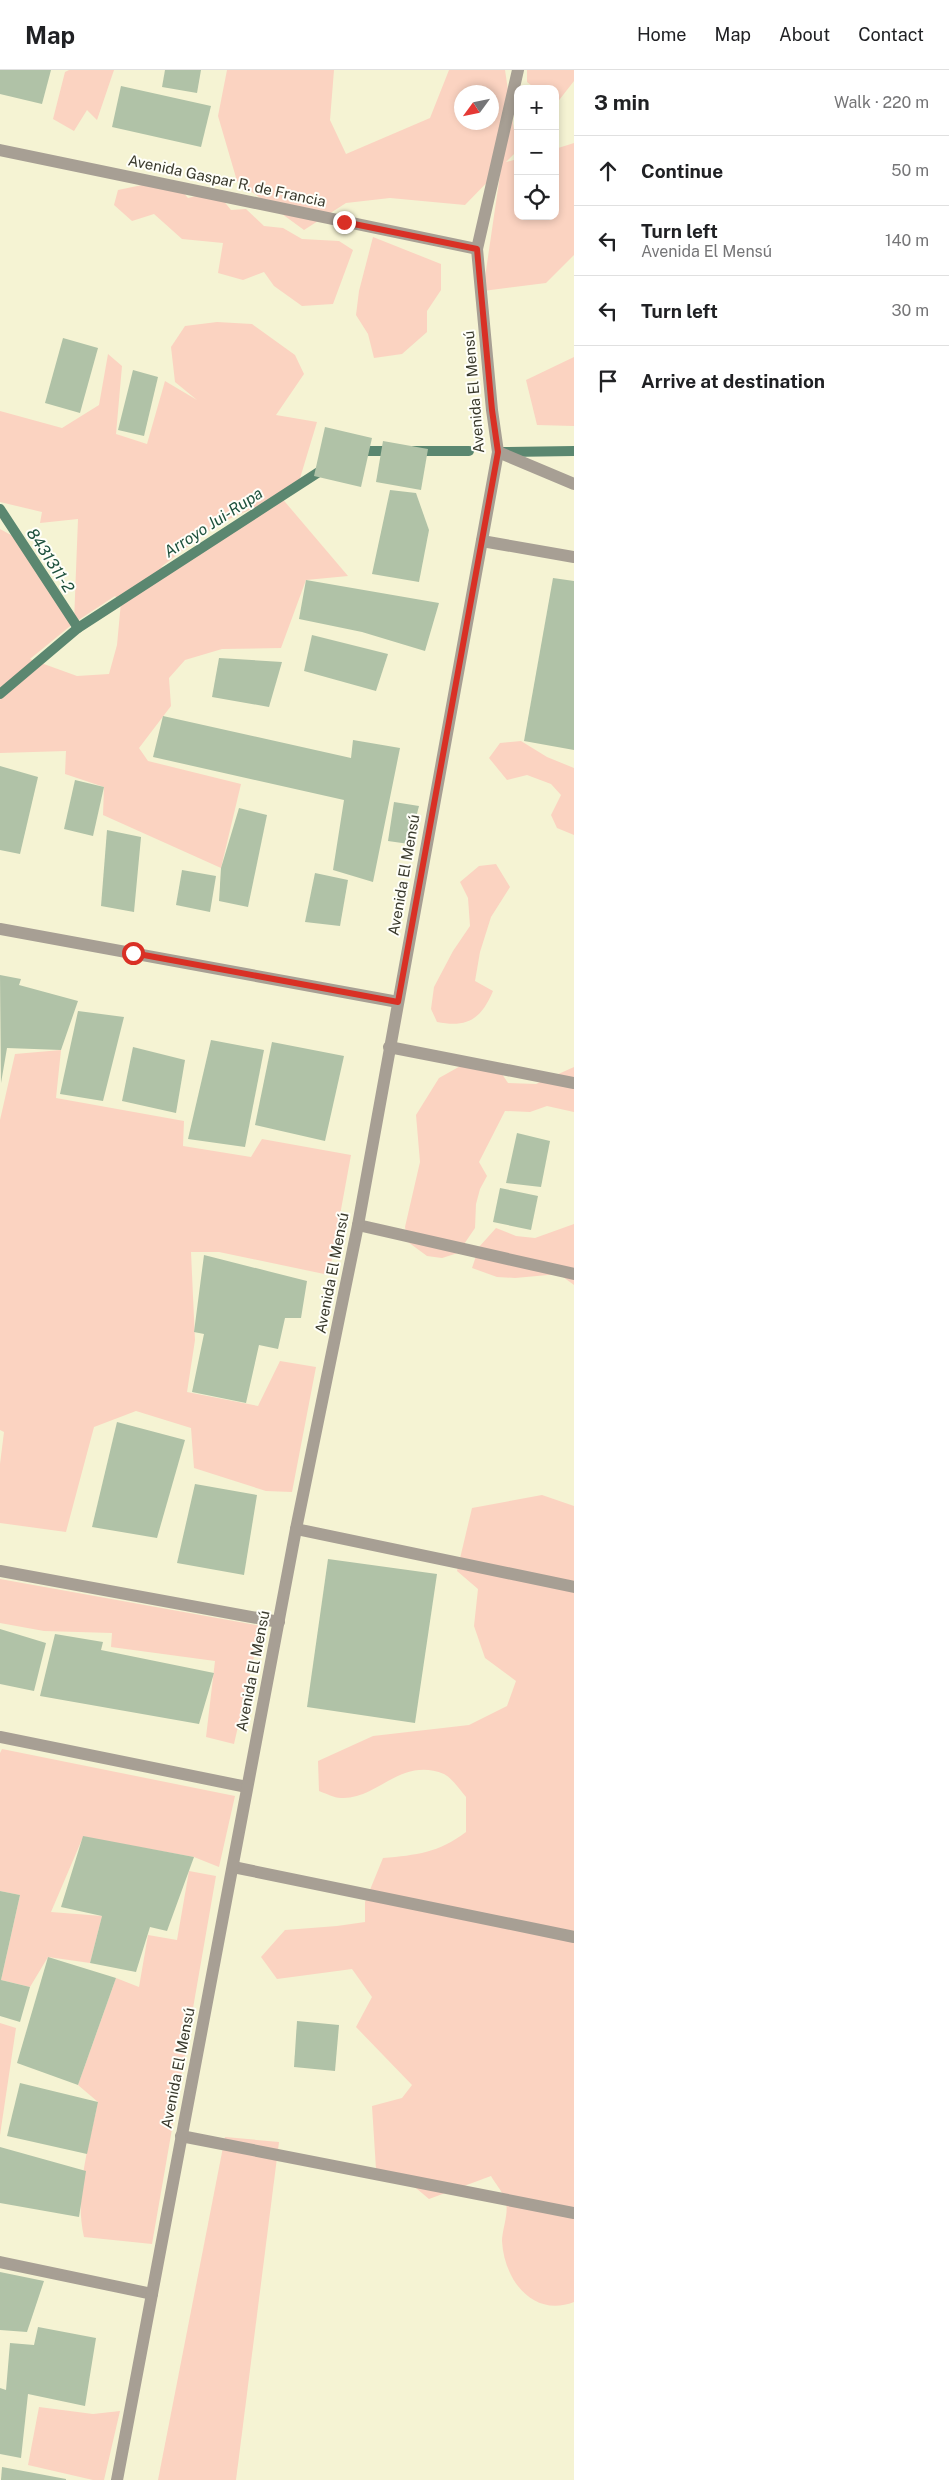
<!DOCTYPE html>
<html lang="en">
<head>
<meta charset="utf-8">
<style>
  :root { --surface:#fff; --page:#f6f6f6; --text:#202124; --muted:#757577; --line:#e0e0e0 }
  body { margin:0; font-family:"Public Sans",sans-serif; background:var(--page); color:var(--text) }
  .controls { position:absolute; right:15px; top:15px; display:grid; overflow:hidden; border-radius:10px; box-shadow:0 2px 8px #0003 }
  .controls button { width:45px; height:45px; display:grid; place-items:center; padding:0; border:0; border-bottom:1px solid var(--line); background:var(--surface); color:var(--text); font:25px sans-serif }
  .compass { position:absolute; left:454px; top:15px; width:45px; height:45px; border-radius:50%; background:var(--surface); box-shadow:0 2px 8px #0003; rotate:237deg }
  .stop { position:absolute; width:15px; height:15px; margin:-11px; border:4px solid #d93025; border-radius:50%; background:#fff }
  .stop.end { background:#d93025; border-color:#fff; box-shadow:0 1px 5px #0008 }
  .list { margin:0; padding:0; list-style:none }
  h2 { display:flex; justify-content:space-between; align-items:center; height:65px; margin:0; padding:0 20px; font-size:21px }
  h2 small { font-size:16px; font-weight:400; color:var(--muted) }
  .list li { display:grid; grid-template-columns:32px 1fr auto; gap:15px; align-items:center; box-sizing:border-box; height:70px; padding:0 20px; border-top:1px solid var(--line) }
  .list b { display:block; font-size:19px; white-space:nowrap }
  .list p { margin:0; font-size:16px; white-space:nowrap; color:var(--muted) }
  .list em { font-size:16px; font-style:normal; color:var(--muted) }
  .icon { flex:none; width:28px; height:28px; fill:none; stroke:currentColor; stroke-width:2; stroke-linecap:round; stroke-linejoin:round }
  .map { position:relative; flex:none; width:574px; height:2410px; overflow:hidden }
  header { display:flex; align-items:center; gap:30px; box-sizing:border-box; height:70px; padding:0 25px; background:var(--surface); border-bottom:1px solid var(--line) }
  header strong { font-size:24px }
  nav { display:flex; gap:28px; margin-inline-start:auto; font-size:18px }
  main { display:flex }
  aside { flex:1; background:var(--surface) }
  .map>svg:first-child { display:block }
</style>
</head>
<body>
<header>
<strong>Map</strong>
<nav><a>Home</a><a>Map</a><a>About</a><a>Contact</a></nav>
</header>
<main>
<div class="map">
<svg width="574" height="2410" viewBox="0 0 574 2410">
  <rect width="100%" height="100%" fill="#f5f3d3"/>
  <g fill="#fbd3c1" fill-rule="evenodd">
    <path d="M69,0H114L97,50L87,40L74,61L53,49L65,2Z"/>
    <path d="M227,0H334L330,50L346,84L430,48L449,0H505L517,81L506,92L518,89V146H555V79L574,73V185L546,213L483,221L501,98L465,135L390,128L346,133L304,160L237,111L218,46ZM462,22H492V52H462Z"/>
    <path d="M527,0H574V11L556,34L555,19H536L527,12Z"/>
    <path d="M175,113L188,128L208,123L218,124L231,140L246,139L264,156L283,158L302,169L339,171L353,180L333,234L302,236L274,216L264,202L243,210L218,203L223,173L182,169L154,144L132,151L114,135L118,120L147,114Z"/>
    <path d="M373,167L441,194V220L427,241V262L402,284L374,288L368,264L356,245L359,221Z"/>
    <path d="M217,252L252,254L295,285L304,304L276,345L317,352L298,415L280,426L348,506L306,510L281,578L222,579L185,590L169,608L171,636L139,678L148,691L241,714L221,798L103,745L104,717L65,704L66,681L0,683V459L22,471L74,552L78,449L40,453L42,442L0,432V341L62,358L99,335L108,284L122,296L116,364L147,374L165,311L197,330L175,312L171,277L185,256ZM276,428L175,495L161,497L218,454ZM115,526L121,532L117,575L109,604L77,606L30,589L74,553Z"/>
    <path d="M574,287V356L537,355L526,310Z"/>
    <path d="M521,671L547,687L574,698V765L557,758L551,745L561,725L551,714L527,705L507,710L489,688L500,673Z"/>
    <path d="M496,794L510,817L491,847L480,882L475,911L493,921C481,949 468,958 437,952L431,939L434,917L453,881L470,856L468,828L460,812L479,796Z"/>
    <path d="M61,980L56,1028L184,1051L183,1076L251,1087L262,1069L351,1085L329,1205L219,1182H191L195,1270L187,1322L258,1336L280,1291L316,1297L292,1422L266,1421L194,1398L191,1358L136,1341L94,1357L66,1462L0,1453V1394L4,1362L0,1360V1050L15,984Z"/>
    <path d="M464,994L500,1001L508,1013L536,1014L574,997V1042L547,1036L530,1042L505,1041L479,1092L487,1106L480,1119L476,1134L475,1158L458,1183L442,1188L427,1186L408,1172L405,1157L420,1092L416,1045L439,1008Z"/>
    <path d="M574,1154V1215L559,1204L515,1208L497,1207L472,1198L479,1177L496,1158L516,1166L535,1168Z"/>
    <path d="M542,1425L574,1436V2232C533,2248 504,2210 502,2171C502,2159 510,2141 505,2129C502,2121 495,2113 491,2106L429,2129L404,2108L376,2099L372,2036L402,2028L412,2015L356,1957L372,1927L352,1899L277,1909L261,1887L285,1860L337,1856L365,1852V1832L383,1788C417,1785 438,1783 466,1762V1727C460,1720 452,1708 444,1704C401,1686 377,1730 341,1728C334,1728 325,1723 319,1721L318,1691L373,1666L469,1655L507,1636L516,1611L485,1588L474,1556L478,1519L457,1501L472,1438Z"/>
    <path d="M0,1509L261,1556L234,1674L206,1667L215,1591L111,1577L112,1563L44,1561L0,1553Z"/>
    <path d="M2,1679L235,1726L219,1797L194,1787L83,1767L51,1842L102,1846L90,1893L48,1887L30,1917L1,1910L20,1825L0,1821V1683Z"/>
    <path d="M189,1801L216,1806L152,2174L84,2167C74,2124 89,2074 98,2032L78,2015L116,1908L139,1917L148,1865L177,1870Z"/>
    <path d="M0,1953L16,1958L0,2065Z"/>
    <path d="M225,2067L279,2072L236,2410H158Z"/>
    <path d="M39,2337L93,2344L120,2341L104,2410H93L28,2395Z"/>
  </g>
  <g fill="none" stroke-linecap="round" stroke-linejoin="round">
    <g stroke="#5b8770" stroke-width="10">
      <path d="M357,381H395"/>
      <path d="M414,381H469"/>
      <path d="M501,382L574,381"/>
      <path d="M0,439L78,558"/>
      <path d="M0,624L78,558L325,398"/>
    </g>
  </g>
  <g fill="#b0c2a7">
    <path d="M0,0H51L42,34L0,24Z"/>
    <path d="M165,0H201L197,23L162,17Z"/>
    <path d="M121,16L211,36L201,77L112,57Z"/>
    <path d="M63,268L98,278L80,343L45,333Z"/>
    <path d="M133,300L158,307L144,366L118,360Z"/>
    <path d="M325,357L372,368L361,417L314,406Z"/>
    <path d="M383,371L428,379L421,420L376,412Z"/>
    <path d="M390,420L416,423L429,460L419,512L372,504Z"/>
    <path d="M553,508L574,511V680L524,671Z"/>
    <path d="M306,510L439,533L425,581L362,562L299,549Z"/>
    <path d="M312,565L388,584L376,621L304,601Z"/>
    <path d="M219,588L282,592L269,637L212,627Z"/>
    <path d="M163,646L351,688L353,670L400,678L373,812L333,800L344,730L153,687Z"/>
    <path d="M0,696L38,707L20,784L0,780Z"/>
    <path d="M75,710L104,717L93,766L64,759Z"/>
    <path d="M394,732L419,736L409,774L388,771Z"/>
    <path d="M239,738L267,745L248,837L219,831L221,798Z"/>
    <path d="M107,760L141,767L134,842L101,836Z"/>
    <path d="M182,800L216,806L210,842L176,835Z"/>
    <path d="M315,803L348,810L340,856L305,852Z"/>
    <path d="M0,905L21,909L19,915L78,931L61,980L7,978L1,1013Z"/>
    <path d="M78,941L124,947L103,1031L60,1024Z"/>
    <path d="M211,970L264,980L245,1077L188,1069Z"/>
    <path d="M272,972L344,986L325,1071L255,1055Z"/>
    <path d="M133,977L185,990L176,1043L122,1031Z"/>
    <path d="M517,1063L550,1071L541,1117L506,1113Z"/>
    <path d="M500,1118L538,1126L531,1160L493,1152Z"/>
    <path d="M204,1185L307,1211L301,1248H285L278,1279L259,1275L246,1333L192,1322L204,1264L194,1262Z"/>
    <path d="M117,1352L185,1370L157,1468L92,1457Z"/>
    <path d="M195,1414L257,1425L244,1505L177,1493Z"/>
    <path d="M328,1489L437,1504L415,1653L307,1637Z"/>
    <path d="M0,1559L46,1573L34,1621L0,1614Z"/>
    <path d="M55,1564L103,1572L101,1580L214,1603L199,1654L40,1626Z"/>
    <path d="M83,1766L194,1787L167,1861L150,1857L136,1902L90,1893L102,1846L61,1837Z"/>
    <path d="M0,1821L20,1825L1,1910L30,1917L20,1952L0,1946Z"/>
    <path d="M48,1887L116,1908L78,2015L17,1993Z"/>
    <path d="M297,1951L339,1955L335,2001L294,1997Z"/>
    <path d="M20,2013L98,2032L87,2084L7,2066Z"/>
    <path d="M0,2077L86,2101L79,2147L0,2133Z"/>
    <path d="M0,2202L44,2211L27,2262L0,2260Z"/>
    <path d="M38,2257L96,2268L85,2336L28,2324L21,2388L0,2384V2318L6,2320L10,2273L34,2275Z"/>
    <path d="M2,2397L66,2409V2410H1Z"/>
  </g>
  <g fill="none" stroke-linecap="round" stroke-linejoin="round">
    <g stroke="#a79f94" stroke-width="12">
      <path d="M0,80L477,179"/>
      <path d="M498,382L574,414"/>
      <path d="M482,471L574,487"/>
      <path d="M0,859L398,932"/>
      <path d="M389,977L574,1013"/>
      <path d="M358,1155L574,1204"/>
      <path d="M296,1459L574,1517"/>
      <path d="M0,1501L279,1552"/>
      <path d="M0,1667L247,1717"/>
      <path d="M233,1797L574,1867"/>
      <path d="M181,2066L574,2143"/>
      <path d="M0,2192L152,2224"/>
      <path d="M117,2410L296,1459L358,1155L498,382L492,340L477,179L518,0"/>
    </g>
  </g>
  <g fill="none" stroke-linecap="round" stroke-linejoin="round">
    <path stroke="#d93025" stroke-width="6" d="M133,883L398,932L498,382L492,340L477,179L344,152"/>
  </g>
  <g text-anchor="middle" stroke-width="4" stroke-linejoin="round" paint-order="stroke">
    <g font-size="15" fill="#3a3a2d" stroke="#fffff9">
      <text transform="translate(227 111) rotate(12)" y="5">Avenida Gaspar R. de Francia</text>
      <text transform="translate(474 322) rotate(-95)" y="5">Avenida El Mensú</text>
      <text transform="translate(404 805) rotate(-80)" y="5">Avenida El Mensú</text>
      <text transform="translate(332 1203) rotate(-79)" y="5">Avenida El Mensú</text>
      <text transform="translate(253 1601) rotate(-79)" y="5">Avenida El Mensú</text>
      <text transform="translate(178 1998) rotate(-79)" y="5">Avenida El Mensú</text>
    </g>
    <g font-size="16" font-style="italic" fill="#1e513d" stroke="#fffff9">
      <text transform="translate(213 452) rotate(-33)" y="6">Arroyo Jui-Rupa</text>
      <text transform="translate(51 490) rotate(57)" y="6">8431311-2</text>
    </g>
  </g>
</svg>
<div class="controls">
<button>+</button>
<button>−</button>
<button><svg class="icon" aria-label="locate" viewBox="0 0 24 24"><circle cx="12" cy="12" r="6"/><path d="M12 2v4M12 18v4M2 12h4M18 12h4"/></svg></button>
</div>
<svg class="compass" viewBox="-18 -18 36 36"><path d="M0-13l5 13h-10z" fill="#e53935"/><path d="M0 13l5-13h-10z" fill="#757577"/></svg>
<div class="stop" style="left:133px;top:883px"></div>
<div class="stop end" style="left:344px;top:152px"></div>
</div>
<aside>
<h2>3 min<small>Walk · 220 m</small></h2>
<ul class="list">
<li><svg class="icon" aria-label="ahead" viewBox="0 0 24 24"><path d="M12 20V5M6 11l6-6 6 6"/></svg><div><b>Continue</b></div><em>50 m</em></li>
<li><svg class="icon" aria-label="left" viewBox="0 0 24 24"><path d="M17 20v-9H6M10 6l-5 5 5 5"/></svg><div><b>Turn left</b><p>Avenida El Mensú</p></div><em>140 m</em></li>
<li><svg class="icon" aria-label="left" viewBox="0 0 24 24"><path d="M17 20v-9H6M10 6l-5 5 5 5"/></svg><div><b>Turn left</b></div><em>30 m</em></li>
<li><svg class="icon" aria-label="arrive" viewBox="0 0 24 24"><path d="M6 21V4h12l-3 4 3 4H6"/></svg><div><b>Arrive at destination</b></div></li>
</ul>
</aside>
</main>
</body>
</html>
